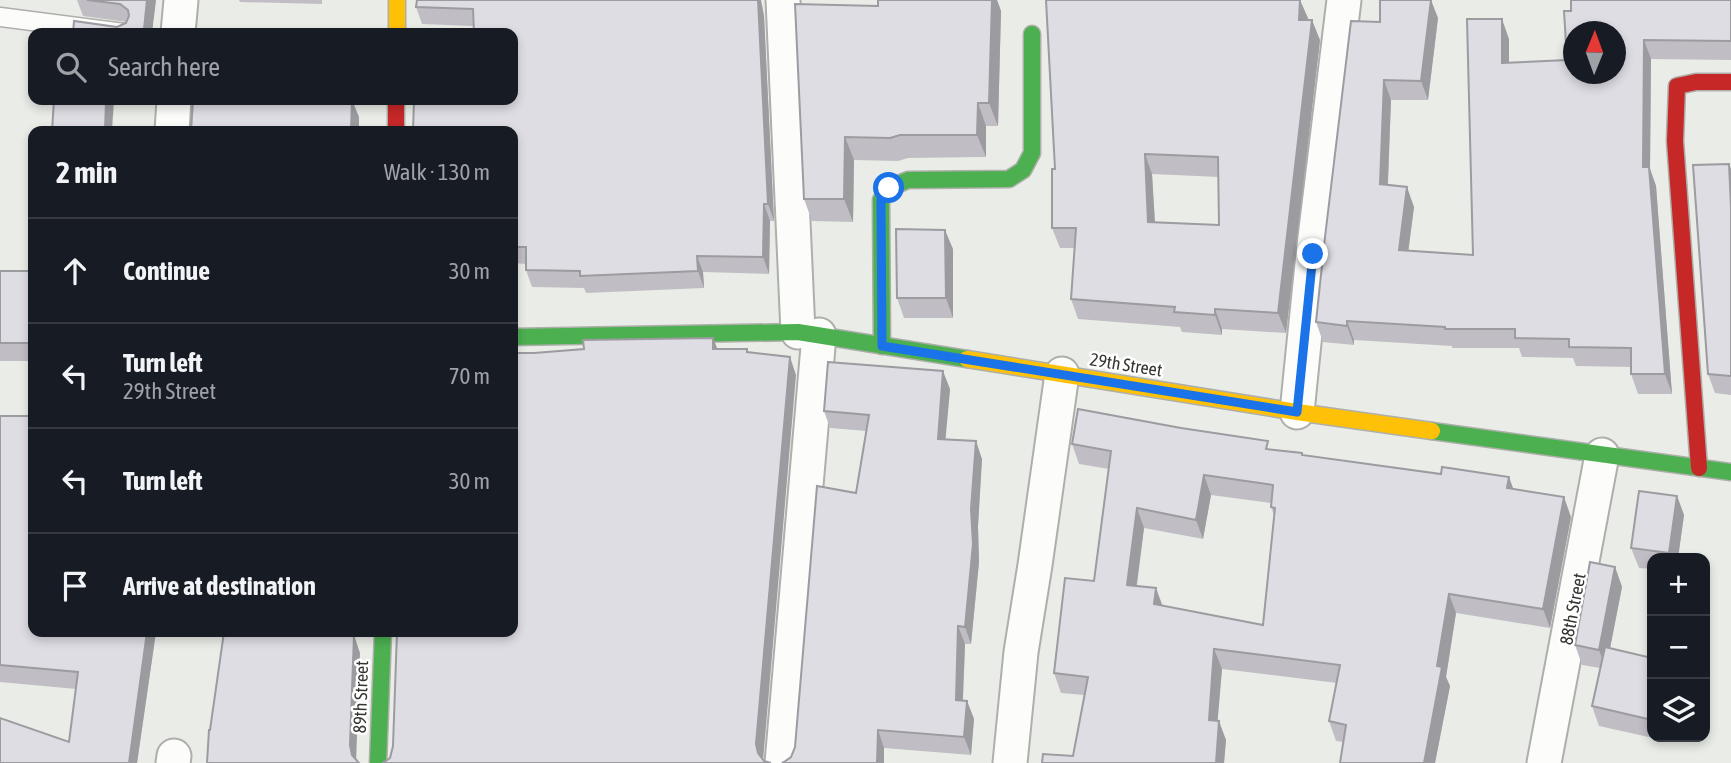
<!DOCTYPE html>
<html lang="en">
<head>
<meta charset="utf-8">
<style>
  :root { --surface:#171b24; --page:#242831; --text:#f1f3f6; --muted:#9ea1a6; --line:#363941 }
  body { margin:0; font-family:"Asap Condensed",sans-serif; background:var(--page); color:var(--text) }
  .controls { position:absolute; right:21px; bottom:21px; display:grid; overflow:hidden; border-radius:14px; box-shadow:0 4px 10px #0003 }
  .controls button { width:63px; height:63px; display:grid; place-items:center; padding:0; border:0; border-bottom:2px solid var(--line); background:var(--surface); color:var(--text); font:35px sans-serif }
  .compass { position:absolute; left:1563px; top:21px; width:63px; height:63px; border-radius:50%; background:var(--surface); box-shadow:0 4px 10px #0003; rotate:1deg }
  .stop { position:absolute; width:21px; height:21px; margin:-16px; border:5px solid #1a73e8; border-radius:50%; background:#fff }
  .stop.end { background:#1a73e8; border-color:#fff; box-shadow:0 2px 7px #0008 }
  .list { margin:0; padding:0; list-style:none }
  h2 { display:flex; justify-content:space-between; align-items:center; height:91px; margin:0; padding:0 28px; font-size:30px }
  h2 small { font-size:23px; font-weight:400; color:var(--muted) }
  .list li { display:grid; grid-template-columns:46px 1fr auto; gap:21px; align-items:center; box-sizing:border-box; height:105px; padding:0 28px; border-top:2px solid var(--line) }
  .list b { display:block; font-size:26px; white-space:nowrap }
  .list p { margin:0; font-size:23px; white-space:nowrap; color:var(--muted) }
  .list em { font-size:23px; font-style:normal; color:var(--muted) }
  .icon { flex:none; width:38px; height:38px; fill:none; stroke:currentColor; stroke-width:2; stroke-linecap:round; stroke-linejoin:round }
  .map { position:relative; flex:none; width:1731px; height:763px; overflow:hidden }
  .search { position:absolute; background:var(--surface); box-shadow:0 4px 10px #0003; left:28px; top:28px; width:490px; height:77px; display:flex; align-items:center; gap:18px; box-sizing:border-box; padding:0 24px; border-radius:14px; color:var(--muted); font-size:26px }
  .panel { position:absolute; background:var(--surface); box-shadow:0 4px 10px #0003; left:28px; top:126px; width:490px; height:511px; border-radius:14px }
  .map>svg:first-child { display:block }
</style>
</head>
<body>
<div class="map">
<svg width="1731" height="763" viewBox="0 0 1731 763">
  <rect width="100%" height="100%" fill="#eaede7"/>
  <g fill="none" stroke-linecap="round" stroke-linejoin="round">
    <g stroke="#aeafab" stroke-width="21">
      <path id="lane" d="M0,17L124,33"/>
    </g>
    <g stroke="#aeafab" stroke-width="37">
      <g id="street">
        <path d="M783,0L798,332"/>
        <path d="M178,33L181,0"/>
        <path d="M172,131L174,100"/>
        <path d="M1297,412L1313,254L1344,0"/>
        <path d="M173,763L174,756"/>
        <path d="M782,763L819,335"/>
        <path d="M1010,763L1021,652L1035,565L1062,374"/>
        <path d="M1544,763L1602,455"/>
      </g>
    </g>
    <g stroke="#aeafab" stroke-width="19">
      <g id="fast">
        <path d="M513,337L798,332L967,359"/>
        <path d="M882,346L881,200L889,188L908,180L1009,179L1023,170L1032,153V34"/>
        <path d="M1432,431L1731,472"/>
        <path d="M378,763L383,632"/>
      </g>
    </g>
    <g stroke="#aeafab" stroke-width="19">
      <g id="slow">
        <path d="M397,0V33"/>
        <path d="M967,359L1297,412L1432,431"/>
      </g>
    </g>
    <g stroke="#aeafab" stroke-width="19">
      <g id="jam">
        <path d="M396,100V131"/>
        <path d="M1699,468L1675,141L1677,86L1696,82H1731"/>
      </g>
    </g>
    <use href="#lane" stroke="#fcfcfb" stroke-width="18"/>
    <use href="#street" stroke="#fcfcfb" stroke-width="33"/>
    <use href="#fast" stroke="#4caf50" stroke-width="16"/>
    <use href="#slow" stroke="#ffc107" stroke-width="16"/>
    <use href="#jam" stroke="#c62828" stroke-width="16"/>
  </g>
  <g fill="#c0bec4" fill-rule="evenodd">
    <path d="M77,0H156L152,29L117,27L126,22L83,16Z"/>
    <path d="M239,0H322V4L240,2Z"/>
    <path d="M878,0H997L1001,11L998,126H986V157L908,158L898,161L854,160L853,222L812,221L804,199L878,6Z"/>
    <path d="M1731,0V60L1651,59L1650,169L1656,186L1672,394H1638L1631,374V367L1576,366L1573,358L1522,357L1519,348H1452V346L1354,340V345L1323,342L1316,322L1380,22L1438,18L1428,100H1391L1388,185L1414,207L1408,251L1473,255L1509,39V63L1567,60Z"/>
    <path d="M762,5L763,11L764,16L774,221H770L769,274L703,272L704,288L586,293L584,288L532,287L526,270V264L513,263V100L473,26L422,24L416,7Z"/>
    <path d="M1308,18L1307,20L1320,40L1286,333L1222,329V335L1182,332L1180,327L1078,319L1071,299L1075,248H1060L1052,228L1055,169ZM1152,174L1219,177V225L1155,222Z"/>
    <path d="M1731,169V395L1715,393L1708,374Z"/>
    <path d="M953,249V318H904L897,298Z"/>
    <rect x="0" y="271" width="33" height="90"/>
    <path d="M950,389L945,439L982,459L978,526L979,562L971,644H965L963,701H967L974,719L971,755L884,748L784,762L791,757L795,747L856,493L866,431L830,428L824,411Z"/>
    <path d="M0,416L33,632H156L137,763H0L69,742L76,689L0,682Z"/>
    <path d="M1072,444L1271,450L1513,489L1571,517L1550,628L1456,613L1446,677L1450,686L1435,763H1340L1343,742L1336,741L1329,721L1337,683L1222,669L1217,721L1226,740L1224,763H1042L1073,756L1084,695L1061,693L1054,673L1094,581L1109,469L1079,464ZM1211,495L1271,503V507L1274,515L1263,625L1162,606L1137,586L1144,528L1203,539Z"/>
    <path d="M1677,496L1684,515L1678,558H1652V569L1639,568L1631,548Z"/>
    <path d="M1615,567L1622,587L1610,648L1652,658V737H1663L1662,740L1599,726L1592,706L1600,668L1582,665L1575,645Z"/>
  </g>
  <g fill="#9c9ba0">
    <path d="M147,0H156L152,33L144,29Z"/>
    <path d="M757,0H761L764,16L774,221L768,204Z"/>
    <path d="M992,0H997L1001,11L998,126L989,103Z"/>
    <path d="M1300,0L1308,18L1306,40L1299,20Z"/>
    <path d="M1431,0L1438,18L1428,100L1421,81Z"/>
    <path d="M1502,19L1509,39V82L1502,63Z"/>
    <path d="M1312,20L1320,40L1286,333L1278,313Z"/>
    <path d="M1644,40L1651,59L1650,169L1656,186L1672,394L1665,374L1643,167Z"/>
    <path d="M1384,80L1391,100L1387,203L1380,184Z"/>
    <path d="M106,100H114L112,131H105Z"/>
    <path d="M352,100L359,117V131H351Z"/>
    <path d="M978,103L986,126V157L977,135Z"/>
    <path d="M845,137L854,160L853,222L844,199Z"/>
    <path d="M1145,154L1152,174L1156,242L1148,222Z"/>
    <path d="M1729,164L1731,169V207Z"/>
    <path d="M1407,187L1414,207L1406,269L1399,250Z"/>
    <path d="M764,204L770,221L769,274L763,257Z"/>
    <path d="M945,230L953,249V318L946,298Z"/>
    <path d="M697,256L703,272L704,288L698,271Z"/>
    <path d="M1215,309L1222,329V335L1215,315Z"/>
    <path d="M1347,321L1354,340V345L1347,326Z"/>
    <path d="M713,338L720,355L713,349Z"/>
    <path d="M790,357L796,375L763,761L758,753L756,744Z"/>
    <path d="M943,371L950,389L944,456L938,439Z"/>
    <path d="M976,441L982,459L978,526L979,562L971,644L965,627Z"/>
    <path d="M1204,475L1211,495L1203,539L1196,520Z"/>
    <path d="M1509,477L1516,496L1507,488Z"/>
    <path d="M1677,496L1684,515L1678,558H1671L1669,553Z"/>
    <path d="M1564,497L1571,517L1550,628L1543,609Z"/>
    <path d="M1137,508L1144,528L1134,604L1127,585Z"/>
    <path d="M1615,567L1622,587L1606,669L1599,650Z"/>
    <path d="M1156,588L1163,607L1154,604Z"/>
    <path d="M1449,594L1456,613L1446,677L1450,686L1435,763H1424L1437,666Z"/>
    <path d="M958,626L965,644L962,718L956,700Z"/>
    <path d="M147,632H156L137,763H129Z"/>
    <path d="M354,635L360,653L356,763L352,755L350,745Z"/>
    <path d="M1214,649L1222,669L1216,740L1209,720Z"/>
    <path d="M967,701L974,719L971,755L964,737Z"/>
    <path d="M1219,721L1226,740L1224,763H1216Z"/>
    <path d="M878,730L884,748V763H877Z"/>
  </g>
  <g fill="#dfdde4" stroke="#9c9ba0" stroke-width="2" fill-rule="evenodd">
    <path d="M87,0H147L144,29H153V33H73L74,21L117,27L126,23L129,16L128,10L120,4Z"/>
    <path d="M417,0H758L768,204H764L763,257L697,256L698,271L580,276V271L526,270V247H513V131H413L414,100H513V33H474L473,9L416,7Z"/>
    <path d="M878,0H992L989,103H978L977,135H900L890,138L845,137L844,199H804L795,4L878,6Z"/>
    <path d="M1046,0H1300L1299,20H1312L1278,313L1215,309V315L1174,312L1175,307L1071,299L1076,228H1052V169H1055ZM1145,154L1218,157L1219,225L1148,222Z"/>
    <path d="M1380,0H1431L1421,81L1384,80L1380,184L1407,187L1399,250L1473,255L1467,19H1502V63L1567,60L1564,11H1571V0H1731V41L1644,40L1643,167H1649L1665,374H1631V348L1569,347V339L1515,338V329H1445V327L1347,321V326L1316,322L1325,237L1351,21L1380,22ZM1573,32H1615V74H1573Z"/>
    <path d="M54,100H106L105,131H52Z"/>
    <path d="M193,100H352L351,131H191Z"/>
    <path d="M1729,164L1731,207V376L1708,374L1693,165Z"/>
    <path d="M896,229L945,230L946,298H897Z"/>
    <rect x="0" y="271" width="33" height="72"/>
    <path d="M713,338V349H747V352L790,357L756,744L758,753L764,761L771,763H383L390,758L393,746L397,632H513V353H534L584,349L583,340Z"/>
    <path d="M828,362L943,371L938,439L976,441L971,509L973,544L965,627L958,626L956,700L967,701L964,737L878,730L877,763H782L784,762L791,757L795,747L817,486L856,493L869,415L824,411Z"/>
    <path d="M1078,409L1181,428L1268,441L1266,449L1302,453V455L1441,474L1442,467L1509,477L1507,488L1564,497L1543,609L1449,594L1437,666L1442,667L1424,763H1340L1346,725L1329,721L1340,665L1214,649L1209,720L1219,721L1216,763H1042L1043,754L1073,756L1088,677L1054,673L1065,578L1094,581L1111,451L1072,444ZM1204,475L1273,485L1271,507L1275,508L1263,625L1154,604L1156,588L1127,585L1137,508L1196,520Z"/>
    <path d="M0,416H33V632H147L129,763H0V718L69,742L78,672L0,665Z"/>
    <path d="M1639,491L1677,496L1669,553L1631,548Z"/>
    <path d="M1590,562L1615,567L1599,650L1575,645Z"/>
    <path d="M224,632H327L354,635L350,745L352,755L359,763H207L209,730H210Z"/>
    <path d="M1605,647L1652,658V720L1592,706Z"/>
  </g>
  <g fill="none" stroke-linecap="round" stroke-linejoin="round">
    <path stroke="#1a73e8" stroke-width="9" d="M889,188L881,200L882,346L1297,412L1313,254"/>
  </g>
  <g text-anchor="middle" stroke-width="5" stroke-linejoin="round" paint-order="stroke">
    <g font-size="18" fill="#343631" stroke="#fff">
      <text transform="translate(1126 365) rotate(9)" y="6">29th Street</text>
      <text transform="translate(1573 609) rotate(-79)" y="6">88th Street</text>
      <text transform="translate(361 697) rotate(-88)" y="6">89th Street</text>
    </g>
  </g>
</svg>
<div class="controls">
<button>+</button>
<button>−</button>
<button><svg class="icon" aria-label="layers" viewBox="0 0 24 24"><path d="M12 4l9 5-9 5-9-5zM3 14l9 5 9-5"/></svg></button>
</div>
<svg class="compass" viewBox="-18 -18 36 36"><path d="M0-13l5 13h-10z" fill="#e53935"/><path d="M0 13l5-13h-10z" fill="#9ea1a6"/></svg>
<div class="stop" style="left:889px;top:188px"></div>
<div class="stop end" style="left:1313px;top:254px"></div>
<div class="search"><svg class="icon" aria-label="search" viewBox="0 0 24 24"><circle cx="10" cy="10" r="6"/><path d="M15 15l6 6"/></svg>Search here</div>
<section class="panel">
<h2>2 min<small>Walk · 130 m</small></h2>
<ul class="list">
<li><svg class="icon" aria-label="ahead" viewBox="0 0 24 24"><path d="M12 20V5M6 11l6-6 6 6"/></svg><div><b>Continue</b></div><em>30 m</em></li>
<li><svg class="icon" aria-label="left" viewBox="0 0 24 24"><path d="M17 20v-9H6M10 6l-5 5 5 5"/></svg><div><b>Turn left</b><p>29th Street</p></div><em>70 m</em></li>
<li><svg class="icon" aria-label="left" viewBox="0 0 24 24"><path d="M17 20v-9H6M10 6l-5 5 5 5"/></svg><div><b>Turn left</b></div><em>30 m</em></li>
<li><svg class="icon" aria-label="arrive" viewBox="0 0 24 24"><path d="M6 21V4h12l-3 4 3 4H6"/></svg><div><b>Arrive at destination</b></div></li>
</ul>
</section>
</div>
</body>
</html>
